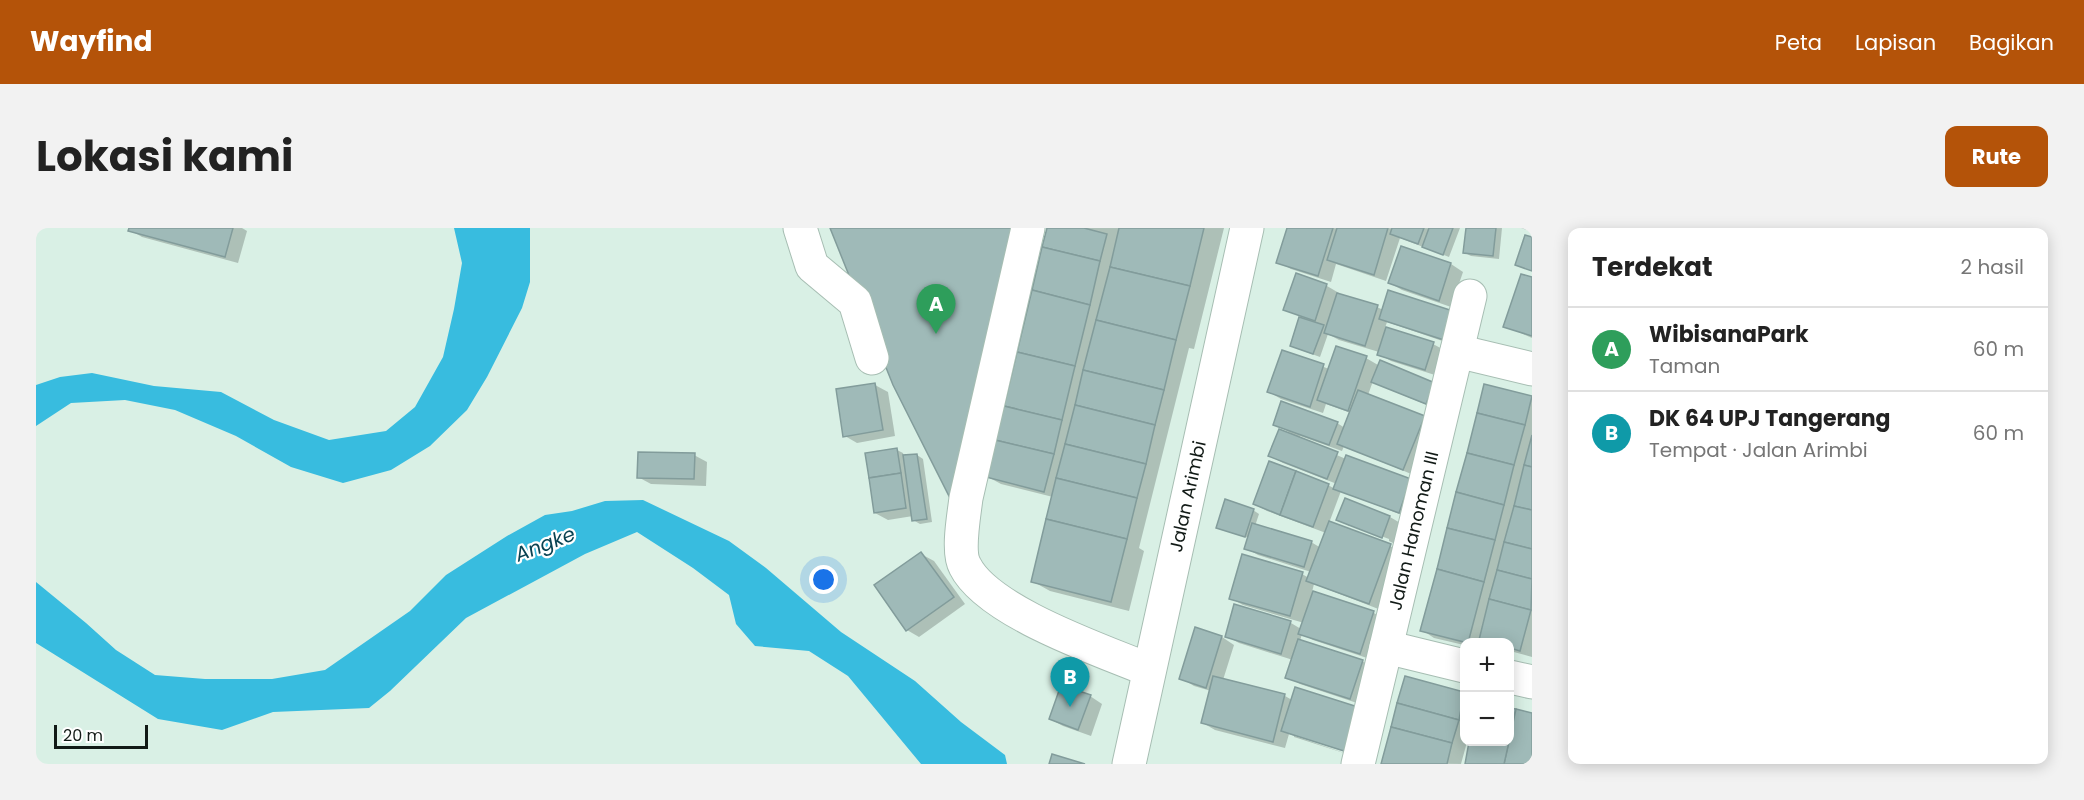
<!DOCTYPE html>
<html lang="id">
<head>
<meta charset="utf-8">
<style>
  :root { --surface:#fff; --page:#f2f2f2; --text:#222; --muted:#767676; --line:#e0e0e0; --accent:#b45309 }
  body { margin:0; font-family:Poppins,sans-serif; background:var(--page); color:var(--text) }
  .controls { position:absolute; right:18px; bottom:18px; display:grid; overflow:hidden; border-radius:12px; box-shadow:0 3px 15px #0003 }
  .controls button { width:54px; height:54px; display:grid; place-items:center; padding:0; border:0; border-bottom:2px solid var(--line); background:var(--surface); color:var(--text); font:30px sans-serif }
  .scale { position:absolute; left:18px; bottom:15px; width:94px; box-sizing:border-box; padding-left:6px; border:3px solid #111a16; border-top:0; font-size:16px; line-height:21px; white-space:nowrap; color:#111a16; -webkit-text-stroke:4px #fff; paint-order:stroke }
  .you { position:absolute; left:788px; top:352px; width:21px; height:21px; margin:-15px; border:4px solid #fff; border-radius:50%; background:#1a73e8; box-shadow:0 0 0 9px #1a73e833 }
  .badge { display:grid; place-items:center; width:39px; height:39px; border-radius:50%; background:var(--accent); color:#fff; font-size:20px; font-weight:700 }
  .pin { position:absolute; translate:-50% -50px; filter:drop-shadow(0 2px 3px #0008) }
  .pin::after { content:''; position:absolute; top:32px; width:21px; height:18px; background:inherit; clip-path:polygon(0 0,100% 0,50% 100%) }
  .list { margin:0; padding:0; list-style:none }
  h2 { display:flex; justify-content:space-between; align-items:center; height:78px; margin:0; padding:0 24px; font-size:26px }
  h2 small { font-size:20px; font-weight:400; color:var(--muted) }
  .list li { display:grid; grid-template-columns:39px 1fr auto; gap:18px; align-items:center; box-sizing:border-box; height:84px; padding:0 24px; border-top:2px solid var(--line) }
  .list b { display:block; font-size:22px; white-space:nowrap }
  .list p { margin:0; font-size:20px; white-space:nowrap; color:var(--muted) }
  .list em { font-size:20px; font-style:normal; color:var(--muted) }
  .map { position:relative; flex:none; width:1496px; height:536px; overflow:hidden; border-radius:12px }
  header { display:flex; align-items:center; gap:36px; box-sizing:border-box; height:84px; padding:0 30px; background:var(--accent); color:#fff }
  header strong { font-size:28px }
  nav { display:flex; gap:33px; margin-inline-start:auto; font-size:21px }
  .intro { display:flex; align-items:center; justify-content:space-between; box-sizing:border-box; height:144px; padding:0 36px }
  h1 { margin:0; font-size:42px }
  .button { padding:15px 27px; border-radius:12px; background:var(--accent); color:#fff; font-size:21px; font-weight:700 }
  main { display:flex; gap:36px; padding:0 36px }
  aside { flex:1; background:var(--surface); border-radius:12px; box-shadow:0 3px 15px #0003 }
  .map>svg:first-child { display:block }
</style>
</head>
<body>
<header>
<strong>Wayfind</strong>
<nav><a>Peta</a><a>Lapisan</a><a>Bagikan</a></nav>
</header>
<div class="intro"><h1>Lokasi kami</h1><a class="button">Rute</a></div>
<main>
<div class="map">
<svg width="1496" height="536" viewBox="0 0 1496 536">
  <rect width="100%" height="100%" fill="#d9f0e5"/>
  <g fill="#38bcdf">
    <path d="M418,0H494V54L486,80L451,149L431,182L394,218L355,242L307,255L255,239L200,208L139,182L89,172L35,175L0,198V157L24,149L56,145L118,158L185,164L238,192L293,212L350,203L379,179L407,129L418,81L426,35Z"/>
    <path d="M607,272L693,313L730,340L805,404L879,453L925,494L969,527L971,536H885L812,448L773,423L719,418L700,396L693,367L657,340L601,304L549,326L430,390L354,463L333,480L237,484L186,502L122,491L0,415V354L50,395L80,422L119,447L169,451H236L289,442L374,383L410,347L471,308L509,287L536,283L569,273Z"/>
  </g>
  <g fill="#0003" fill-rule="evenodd">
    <path d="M94,0H206L211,3L202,35L106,9L94,2Z"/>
    <path d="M796,0H1006L999,46H1001L1013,0H1188L1158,121L1153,120L1103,320L1108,323L1093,383L1014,363L996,353L1017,269L965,256L952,249Z"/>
    <path d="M1253,0H1424L1413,29L1364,10L1350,53L1300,36L1295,54L1255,41L1242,34Z"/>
    <path d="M1431,0H1466L1463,31L1435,28L1429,25Z"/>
    <path d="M1485,0H1496V4Z"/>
    <path d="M1366,20L1415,36L1427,44L1415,79L1366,62L1354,55Z"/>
    <path d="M1261,47L1291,58L1303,65V67L1341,79L1421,118L1351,94L1349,100L1397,116L1410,123L1402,148L1355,133L1343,126V124L1303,112L1292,106L1284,129L1262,121L1255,118L1265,89L1249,81Z"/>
    <path d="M1496,51V110L1469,98Z"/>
    <path d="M1247,123L1293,141L1330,130L1342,137L1399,156L1403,182L1350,160L1337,153L1332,167L1388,190L1380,248L1308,218L1306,223L1264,208L1263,211L1310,231L1374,252L1376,291L1305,263L1293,295L1354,318L1367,325L1345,382L1278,356L1276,364L1338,385L1350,392L1337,432L1277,412L1266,406L1264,413L1326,433L1339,440L1327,477L1264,456L1251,449L1257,432L1203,415L1190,408L1199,378L1255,395L1265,401L1268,395L1207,377L1194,370L1266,346L1273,350L1275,344L1222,327L1210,320L1213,310L1182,299L1217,282L1223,286L1219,298L1275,314L1285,320L1290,305L1231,283L1218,276L1292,257L1299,261L1301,256L1247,235L1234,228L1256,206L1239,196L1301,195L1309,200L1315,185L1290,176L1287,185L1245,171L1233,164Z"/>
    <path d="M839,157L852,164L859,208L821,215L809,208Z"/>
    <path d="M1449,158L1496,170V429L1474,423V415H1450L1447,413V415H1428V417L1398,410L1386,402Z"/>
    <path d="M861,222L867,225L868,229L881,227L887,231L896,294L884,296L877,292V288L852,292L839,285Z"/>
    <path d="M658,227L671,234L670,258L615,256L602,249Z"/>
    <path d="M1310,272L1354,289L1366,296L1359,316L1353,313V311L1313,296V298L1302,291Z"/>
    <path d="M885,326L898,333L929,376L883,409L871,402Z"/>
    <path d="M1160,401L1186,409L1198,417L1187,452L1249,468L1256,472L1260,460L1322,481L1334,488L1320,529L1253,506L1249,520L1179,502L1167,495L1175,463L1158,458L1145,450ZM1258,506L1315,524L1314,527L1258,509Z"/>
    <path d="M1370,450L1428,466V514H1431L1425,536L1346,535Z"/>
    <path d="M1054,468L1066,476L1055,508L1027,498L1014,491Z"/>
    <path d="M1474,481L1496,486V536L1430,535L1435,514H1474Z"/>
  </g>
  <g fill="#9fbab8" stroke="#829c9b" stroke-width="1.5">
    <path d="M93,0H197L189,29L92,3Z"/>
    <path d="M794,0H984L916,274L857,157Z"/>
    <path d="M1011,0H1048L1071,6L1064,33L1006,19Z"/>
    <path d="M1083,0H1168L1154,58L1074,39Z"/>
    <path d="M1251,0H1297L1282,48L1240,35Z"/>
    <path d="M1301,0H1352L1338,47L1291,32Z"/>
    <path d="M1356,0H1388L1382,16L1354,6Z"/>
    <path d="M1393,0H1417L1407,27L1386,19Z"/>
    <path d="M1430,0H1460L1457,28L1427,25Z"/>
    <path d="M1489,7L1496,9V43L1479,37Z"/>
    <path d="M1365,18L1415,35L1403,73L1352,55Z"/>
    <path d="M1006,19L1064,33L1054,77L996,62Z"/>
    <path d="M1074,39L1154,58L1140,112L1060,92Z"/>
    <path d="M1260,45L1291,56L1279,93L1247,82Z"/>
    <path d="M1485,46L1496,49V108L1467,99Z"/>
    <path d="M996,62L1054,77L1039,138L981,124Z"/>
    <path d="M1352,62L1417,83L1408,112L1343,91Z"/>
    <path d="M1301,65L1342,77L1329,118L1288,105Z"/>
    <path d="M1263,89L1288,97L1277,126L1254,118Z"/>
    <path d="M1060,92L1140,112L1128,162L1047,142Z"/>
    <path d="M1350,99L1398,114L1389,142L1341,127Z"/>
    <path d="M1300,118L1331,128L1312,183L1281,172Z"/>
    <path d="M1246,122L1288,136L1274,179L1231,164Z"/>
    <path d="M981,124L1039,138L1026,192L968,178Z"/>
    <path d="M1344,132L1399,155L1390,176L1335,154Z"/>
    <path d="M1047,142L1128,162L1119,197L1039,177Z"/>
    <path d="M839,155L847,202L807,209L800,161Z"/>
    <path d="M1448,156L1496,168L1489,197L1441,185Z"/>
    <path d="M1322,162L1389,188L1367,242L1301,216Z"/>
    <path d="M1245,173L1302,194L1293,217L1237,197Z"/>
    <path d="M1039,177L1119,197L1110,236L1029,216Z"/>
    <path d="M968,178L1026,192L1018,226L959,212Z"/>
    <path d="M1441,185L1489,197L1478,237L1431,225Z"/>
    <path d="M1243,201L1302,224L1291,251L1232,228Z"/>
    <path d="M1496,207V239L1488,237Z"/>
    <path d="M959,212L1018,226L1008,264L950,249Z"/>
    <path d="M1029,216L1110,236L1101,270L1020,250Z"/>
    <path d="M861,220L865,245L833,250L829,225Z"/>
    <path d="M602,224L659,225L658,251L601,250Z"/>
    <path d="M1431,225L1478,237L1468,277L1420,264Z"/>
    <path d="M881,226L891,291L876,293L867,227Z"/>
    <path d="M1310,227L1375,251L1363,285L1297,261Z"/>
    <path d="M1233,233L1260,243L1244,287L1217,276Z"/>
    <path d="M1488,237L1496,239V282L1478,278Z"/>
    <path d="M1260,243L1293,256L1277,299L1244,287Z"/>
    <path d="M865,245L870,280L838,285L833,250Z"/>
    <path d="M1020,250L1101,270L1091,311L1010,291Z"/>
    <path d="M1420,264L1468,277L1459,312L1411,300Z"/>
    <path d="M1309,270L1354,288L1346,310L1300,292Z"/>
    <path d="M1189,271L1218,281L1209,309L1180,300Z"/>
    <path d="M1478,278L1496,282V321L1468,314Z"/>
    <path d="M1010,291L1091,311L1075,374L995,354Z"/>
    <path d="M1293,293L1355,316L1333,376L1270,353Z"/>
    <path d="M1216,295L1276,313L1268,339L1208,321Z"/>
    <path d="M1411,300L1459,312L1448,354L1401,341Z"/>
    <path d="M1468,314L1496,321V351L1461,342Z"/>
    <path d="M885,324L918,369L870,403L838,357Z"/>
    <path d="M1206,326L1267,344L1254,388L1193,371Z"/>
    <path d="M1401,341L1448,354L1432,415L1384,403Z"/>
    <path d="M1461,342L1496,351L1495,382L1453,371Z"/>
    <path d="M1277,363L1338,383L1324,426L1262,406Z"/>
    <path d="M1453,371L1495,382L1484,423L1474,420V415H1452L1443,412Z"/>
    <path d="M1198,376L1255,393L1245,426L1189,409Z"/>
    <path d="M1159,399L1186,408L1170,460L1143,451Z"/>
    <path d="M1262,411L1327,432L1314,471L1249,450Z"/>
    <path d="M1177,448L1249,466L1237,514L1165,495Z"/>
    <path d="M1369,448L1428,464L1423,492L1361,475Z"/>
    <path d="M1025,457L1055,467L1042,502L1013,491Z"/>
    <path d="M1259,459L1322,479L1308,523L1245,503Z"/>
    <path d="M1361,475L1423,492L1416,515L1355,499Z"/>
    <path d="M1474,480L1480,481L1474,512Z"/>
    <path d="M1480,481L1496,485V536H1468Z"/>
    <path d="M1355,499L1416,515L1411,536H1345Z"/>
    <path d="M1433,514H1473L1468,536H1429Z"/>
    <path d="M1016,526L1049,536H1013Z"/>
  </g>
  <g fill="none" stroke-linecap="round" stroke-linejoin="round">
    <g stroke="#a7beb3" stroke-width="35">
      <g id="minor">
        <path d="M764,0L776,38L819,74L836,130"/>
        <path d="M992,0L930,270C928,287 921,324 929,338C952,384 1065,422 1113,442"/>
        <path d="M1421,123L1496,141"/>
        <path d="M1350,419L1428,438"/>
        <path d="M1474,449L1496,454"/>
        <path id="s1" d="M1093,536L1211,0"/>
        <path id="s2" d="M1322,536L1434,68"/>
      </g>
    </g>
    <use href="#minor" stroke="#fff" stroke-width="33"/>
  </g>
  <g text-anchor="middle" stroke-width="4.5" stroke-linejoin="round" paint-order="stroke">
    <g font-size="18" fill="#111a16" stroke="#fff">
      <text dy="6" stroke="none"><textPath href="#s1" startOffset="274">Jalan Arimbi</textPath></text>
      <text dy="6" stroke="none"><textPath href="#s2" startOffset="240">Jalan Hanoman III</textPath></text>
    </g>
    <g font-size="20" font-style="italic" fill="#0a4352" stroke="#fff">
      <text transform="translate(509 316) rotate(-21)" y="7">Angke</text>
    </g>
  </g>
</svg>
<div class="controls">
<button>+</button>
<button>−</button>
</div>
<div class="scale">20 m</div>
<div class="you"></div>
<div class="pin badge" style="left:900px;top:106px;background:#2e9e5b">A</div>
<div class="pin badge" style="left:1034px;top:479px;background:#0f9aa8">B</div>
</div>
<aside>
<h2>Terdekat<small>2 hasil</small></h2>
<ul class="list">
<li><span class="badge" style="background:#2e9e5b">A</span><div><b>WibisanaPark</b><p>Taman</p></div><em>60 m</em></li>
<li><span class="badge" style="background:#0f9aa8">B</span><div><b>DK 64 UPJ Tangerang</b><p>Tempat · Jalan Arimbi</p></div><em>60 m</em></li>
</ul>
</aside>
</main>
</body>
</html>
